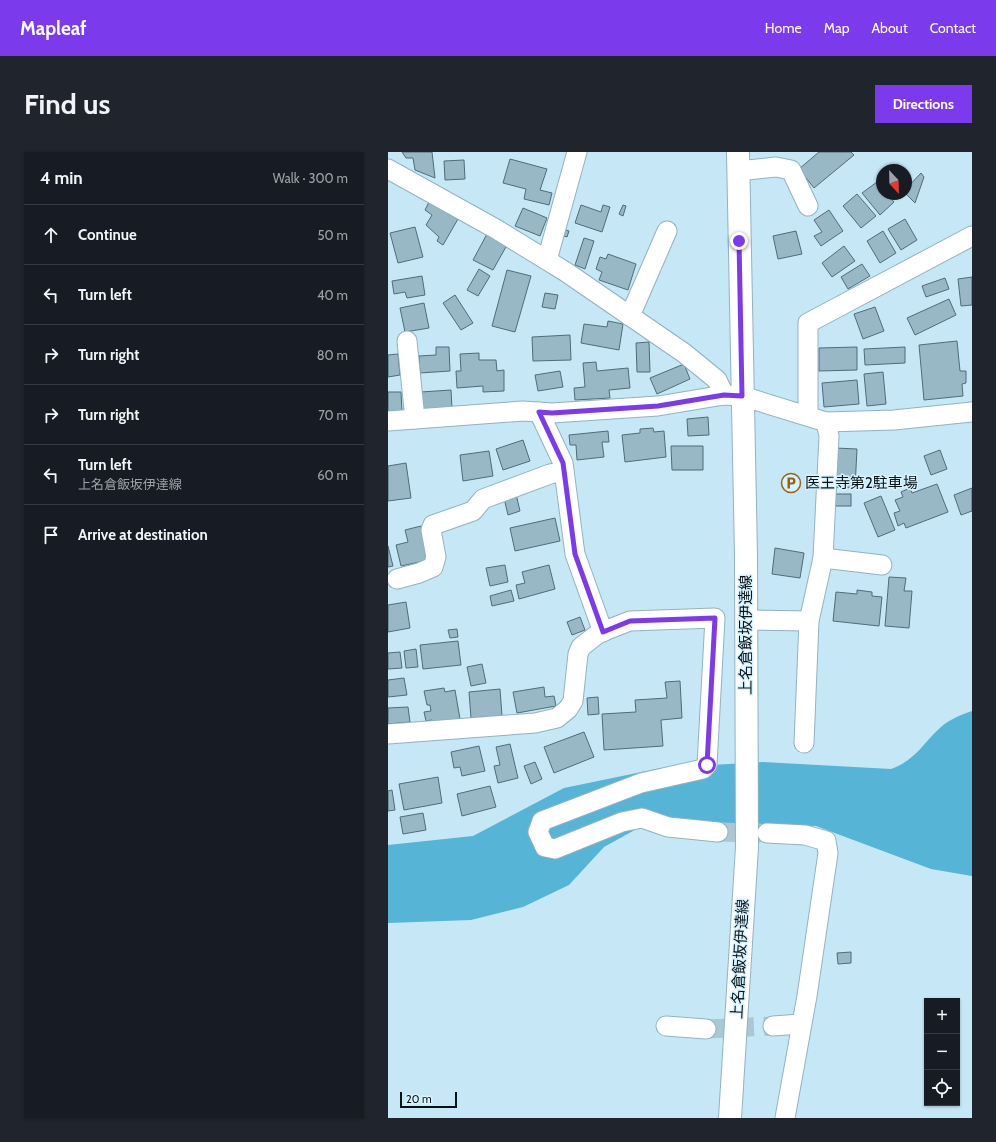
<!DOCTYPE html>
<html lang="en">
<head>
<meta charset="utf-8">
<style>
  :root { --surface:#171b24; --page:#20242c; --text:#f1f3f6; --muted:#9ea1a6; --line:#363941; --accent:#7c3aed }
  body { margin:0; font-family:Cabin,"Noto Sans JP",sans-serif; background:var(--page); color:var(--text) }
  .controls { position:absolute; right:12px; bottom:12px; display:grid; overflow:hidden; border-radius:0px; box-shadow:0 1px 3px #0004 }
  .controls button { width:36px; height:36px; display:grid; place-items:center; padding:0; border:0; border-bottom:1px solid var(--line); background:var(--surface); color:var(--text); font:20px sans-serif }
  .compass { position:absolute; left:488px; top:12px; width:36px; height:36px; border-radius:50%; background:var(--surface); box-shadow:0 1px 3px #0004; rotate:158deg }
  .scale { position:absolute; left:12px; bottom:10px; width:57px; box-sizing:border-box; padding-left:4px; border:2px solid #071217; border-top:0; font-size:11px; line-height:14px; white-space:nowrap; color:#071217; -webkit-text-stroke:3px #d8f3fe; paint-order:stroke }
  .stop { position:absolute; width:12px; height:12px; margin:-9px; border:3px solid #7c3aed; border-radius:50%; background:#fff }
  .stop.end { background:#7c3aed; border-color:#fff; box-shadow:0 1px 4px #0008 }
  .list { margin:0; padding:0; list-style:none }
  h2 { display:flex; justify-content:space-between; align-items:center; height:52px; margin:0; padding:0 16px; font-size:17px }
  h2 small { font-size:13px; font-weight:400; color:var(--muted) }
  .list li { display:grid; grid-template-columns:26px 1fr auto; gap:12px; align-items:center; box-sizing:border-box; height:60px; padding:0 16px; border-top:1px solid var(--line) }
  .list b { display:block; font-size:15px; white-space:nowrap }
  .list p { margin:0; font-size:13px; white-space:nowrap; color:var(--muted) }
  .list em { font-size:13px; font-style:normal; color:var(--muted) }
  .icon { flex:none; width:22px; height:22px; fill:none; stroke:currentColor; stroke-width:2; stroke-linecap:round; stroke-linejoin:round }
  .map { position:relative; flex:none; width:584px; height:966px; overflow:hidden; border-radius:0px }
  header { display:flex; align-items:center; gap:24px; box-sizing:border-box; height:56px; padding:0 20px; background:var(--accent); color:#fff }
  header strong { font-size:19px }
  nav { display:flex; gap:22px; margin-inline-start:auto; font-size:14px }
  .intro { display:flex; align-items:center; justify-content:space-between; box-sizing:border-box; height:96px; padding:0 24px }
  h1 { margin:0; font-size:28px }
  .button { padding:10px 18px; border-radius:0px; background:var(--accent); color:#fff; font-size:14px; font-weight:700 }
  main { display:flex; gap:24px; padding:0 24px }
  aside { flex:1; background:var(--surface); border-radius:0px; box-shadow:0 1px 3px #0004 }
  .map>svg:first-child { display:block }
</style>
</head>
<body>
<header>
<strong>Mapleaf</strong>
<nav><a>Home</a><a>Map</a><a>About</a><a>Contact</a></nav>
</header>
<div class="intro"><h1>Find us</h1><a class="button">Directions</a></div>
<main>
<aside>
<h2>4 min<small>Walk · 300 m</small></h2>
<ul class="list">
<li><svg class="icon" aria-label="ahead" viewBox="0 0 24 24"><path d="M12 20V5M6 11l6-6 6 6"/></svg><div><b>Continue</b></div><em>50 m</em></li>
<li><svg class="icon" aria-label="left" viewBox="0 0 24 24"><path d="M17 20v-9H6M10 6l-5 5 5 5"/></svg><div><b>Turn left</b></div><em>40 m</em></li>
<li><svg class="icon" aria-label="right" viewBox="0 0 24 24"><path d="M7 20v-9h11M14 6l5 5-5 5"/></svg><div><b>Turn right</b></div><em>80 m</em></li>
<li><svg class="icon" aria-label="right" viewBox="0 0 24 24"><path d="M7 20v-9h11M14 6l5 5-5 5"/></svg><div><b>Turn right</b></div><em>70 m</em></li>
<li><svg class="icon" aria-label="left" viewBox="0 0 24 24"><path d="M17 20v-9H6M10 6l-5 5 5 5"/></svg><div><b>Turn left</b><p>上名倉飯坂伊達線</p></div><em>60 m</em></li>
<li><svg class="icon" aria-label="arrive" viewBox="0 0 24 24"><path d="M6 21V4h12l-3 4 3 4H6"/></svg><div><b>Arrive at destination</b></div></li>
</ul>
</aside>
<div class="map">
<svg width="584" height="966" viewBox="0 0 584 966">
  <rect width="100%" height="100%" fill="#c6e7f5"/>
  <path fill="#56b4d6" d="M584,559V724L543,717L428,674L263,669L216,695L181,733L135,755L83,768L0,771V693L85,684L176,636L273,616L375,610L503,617C528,608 535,591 553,575C560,568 575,562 584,559Z"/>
  <g fill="#98b8c5" stroke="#4f6d79">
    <path d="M14,0H44L47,26L27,18L25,6H18Z"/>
    <path d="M431,0H463L466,3L426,36L411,17Z"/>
    <path d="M122,7L159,17L152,38L164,41L161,53L136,47L138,37L115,31Z"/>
    <path d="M76,8L77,27L57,28L56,9Z"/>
    <path d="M533,21L536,25L527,51L518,42V37Z"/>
    <path d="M489,30L494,36V42H499L506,50L492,63L474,41Z"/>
    <path d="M469,42L488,64L473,76L455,54Z"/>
    <path d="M41,50L70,67L55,93L49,89L51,85L38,73L44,63L37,58Z"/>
    <path d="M193,53L213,60L215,53L222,55L214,80L187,71Z"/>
    <path d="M235,53L238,54L235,64L231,62Z"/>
    <path d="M135,56L159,66L152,84L127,74Z"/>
    <path d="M441,58L455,79L433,94L426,84L434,80L426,68Z"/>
    <path d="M517,67L529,88L513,98L500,77Z"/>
    <path d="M27,75L35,105L10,111L2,81Z"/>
    <path d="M175,77L181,79L179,85L173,83Z"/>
    <path d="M408,79L414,102L390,107L385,84Z"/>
    <path d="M495,79L508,101L492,111L479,89Z"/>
    <path d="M99,82L119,93L105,118L85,108Z"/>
    <path d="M196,86L206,89L197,117L187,113Z"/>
    <path d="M456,94L467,109L444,125L434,111Z"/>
    <path d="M220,102L248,112L240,138L211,128L214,120L208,117L212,105L218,107Z"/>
    <path d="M474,112L482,124L460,137L453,125Z"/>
    <path d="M91,117L102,124L90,144L79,138Z"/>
    <path d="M119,118L143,124L127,180L104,174Z"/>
    <path d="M34,124L37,143L19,146L17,140L6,142L4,129Z"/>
    <path d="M584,125V153L573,154L570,127Z"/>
    <path d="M557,126L561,137L538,145L534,134Z"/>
    <path d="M157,141L170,143L167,157L154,155Z"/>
    <path d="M67,143L85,171L73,178L55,151Z"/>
    <path d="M561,147L568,163L527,183L519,166Z"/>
    <path d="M36,151L41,176L17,180L12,156Z"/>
    <path d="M487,155L496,179L475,187L466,162Z"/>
    <path d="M220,169L235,172L231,198L193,191L196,172L219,175Z"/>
    <path d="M182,183L183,208L145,209L144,185Z"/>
    <path d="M569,189L572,219H578V231L574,232L575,244L536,248L531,193Z"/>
    <path d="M261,190L262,220H249L248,191Z"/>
    <path d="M48,195H61L62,219L32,221L31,204L48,203Z"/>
    <path d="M469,195V218L431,219V196Z"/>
    <path d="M517,195V211L477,213L476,197Z"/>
    <path d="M91,201V208H108L109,219L116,218V239L95,240V234L69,236L68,219H73L72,202Z"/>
    <path d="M10,202L12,223L0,225V203Z"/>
    <path d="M208,210L209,219L240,216L242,236L221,238L222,246L187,248L186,236L197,235L195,211Z"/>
    <path d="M296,212L302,227L269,242L262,226Z"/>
    <path d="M172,219L175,235L150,239L147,223Z"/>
    <path d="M495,220L498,252L479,254L476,222Z"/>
    <path d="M469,228L471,252L436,255L434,231Z"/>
    <path d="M63,238L64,256L34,257L33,240Z"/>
    <path d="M0,240H13L14,260L0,261Z"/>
    <path d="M320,265L321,283L300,284L299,267Z"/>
    <path d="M265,276L266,280L276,279L278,305L237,310L234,283L252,281V277Z"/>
    <path d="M220,279L221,290H214L216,305L189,308L188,293H182L181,283Z"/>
    <path d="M135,288L142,309L115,318L108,297Z"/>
    <path d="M283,294H315V318H284Z"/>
    <path d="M447,296L469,297L467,336L446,335Z"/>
    <path d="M552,298L559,317L543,323L536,304Z"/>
    <path d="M101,299L105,324L75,329L72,303Z"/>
    <path d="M18,311L23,346L0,349V314Z"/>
    <path d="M549,332L560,360L518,376L516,371L510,374L506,361L512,359L507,348L515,345L513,340L522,336L524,341Z"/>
    <path d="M584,336V359L573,363L566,343Z"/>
    <path d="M128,342L132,359L120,363L116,346Z"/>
    <rect x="446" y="342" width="17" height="12"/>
    <path d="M493,344L507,378L490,385L476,351Z"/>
    <path d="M167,366L172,389L127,399L122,376Z"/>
    <path d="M33,374L41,408L13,414L8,393L20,390L17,378Z"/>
    <path d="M0,394L5,414L0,415Z"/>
    <path d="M387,396L416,401L412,426L384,422Z"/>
    <path d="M117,413L120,430L102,434L98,416Z"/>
    <path d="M161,413L167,437L131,447L128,433L137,431L134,420Z"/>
    <path d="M501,425L518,426L516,439H524L521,476L497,474Z"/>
    <path d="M123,438L126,449L104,454L102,444Z"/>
    <path d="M469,438L484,440V444L494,445L491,474L445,469L448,440L469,442Z"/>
    <path d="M18,450L22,476L0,480V453Z"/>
    <path d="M192,465L197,478L184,483L179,470Z"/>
    <path d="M69,477L70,485L62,486L60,478Z"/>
    <path d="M70,489L73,513L35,517L32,493Z"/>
    <path d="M28,497L30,515L18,516L16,499Z"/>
    <path d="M12,500L14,516L0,517V501Z"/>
    <path d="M94,512L98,531L83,534L79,515Z"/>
    <path d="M16,526L19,543L0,545V528Z"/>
    <path d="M292,529L294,566L273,568L275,594L216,598L214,562L248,560L247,548L279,546L277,530Z"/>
    <path d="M156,535L157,545L166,544L168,554L129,561L125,540Z"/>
    <path d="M56,536L57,540L67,538L72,567L45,572L44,568L38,569L36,560L43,559L42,553H39L36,539Z"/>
    <path d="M112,537L114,564L83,566L81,540Z"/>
    <path d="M210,545L211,562L200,563L199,546Z"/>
    <path d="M20,555L22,570L0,572V556Z"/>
    <path d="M196,580L206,605L166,621L156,595Z"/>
    <path d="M122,592L130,626L110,631L106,614L112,613L108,595Z"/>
    <path d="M91,594L97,619L74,624L72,615L66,616L63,600Z"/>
    <path d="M147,610L154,627L143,632L136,614Z"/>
    <path d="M50,625L54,651L16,658L11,632Z"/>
    <path d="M102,634L108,655L74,664L69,642Z"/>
    <path d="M4,638L7,658L0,659V639Z"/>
    <path d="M35,661L38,678L15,682L12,665Z"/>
    <path d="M463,800V811L450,812L449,801Z"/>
  </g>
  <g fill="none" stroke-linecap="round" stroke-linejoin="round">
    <g stroke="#a9c7d4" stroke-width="19" stroke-dasharray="19 10" stroke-linecap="butt">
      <path d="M330,680L373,681"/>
      <path d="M318,877L385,874"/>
    </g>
    <g stroke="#92b2bf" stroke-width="21">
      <g id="street">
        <path d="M0,17L108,77L178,120L296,201L329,228L336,243"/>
        <path d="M350,19L388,15L403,18L420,54"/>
        <path d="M159,108L189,0"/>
        <path d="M242,164L279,79"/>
        <path d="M19,189L27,267"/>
        <path d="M151,260L175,311L187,402L215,480"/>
        <path d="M420,264V171L584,84"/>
        <path d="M0,269L135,259L164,261L270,254L336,243L354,244L438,270L506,268L584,260"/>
        <path d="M435,406L494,413"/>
        <path d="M9,427L31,421L45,415L48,405L43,378L45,373L85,359L95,347L162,322L176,319"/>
        <path d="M358,468L421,469"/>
        <path d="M0,582L147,571L169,566L180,557L185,549L190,502L193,495L211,481L242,469L327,466L319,613L315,617L253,631L154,669L150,680L157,695L167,697L234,670L254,666L280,675L330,680"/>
        <path d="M416,591L421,469L435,406L441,284L438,270"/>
        <path d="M379,681L417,683L438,689L440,701L419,844L397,966"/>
        <path d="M278,874L318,877"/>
        <path d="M385,874L413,872"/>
      </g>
    </g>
    <g stroke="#92b2bf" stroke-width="24">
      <path id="primary" d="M342,966L359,695L358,404L350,0"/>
    </g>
    <use href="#street" stroke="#fff" stroke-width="19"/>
    <use href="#primary" stroke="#fff" stroke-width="22"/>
  </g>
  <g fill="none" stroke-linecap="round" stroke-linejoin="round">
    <path stroke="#7c3aed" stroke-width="5" d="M319,613L327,466L242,469L215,480L187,402L175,311L151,260L164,261L270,254L336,243L354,244L351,89"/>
  </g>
  <defs>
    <g id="parking-ring" transform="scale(1)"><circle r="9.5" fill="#d8f3fe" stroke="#936412" stroke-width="1.5"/><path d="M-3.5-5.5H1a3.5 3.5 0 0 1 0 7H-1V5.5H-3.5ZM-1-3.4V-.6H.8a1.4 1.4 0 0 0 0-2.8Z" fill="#936412"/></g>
  </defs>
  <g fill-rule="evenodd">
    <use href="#parking-ring" x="403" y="331"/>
  </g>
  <g text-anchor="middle" stroke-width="3" stroke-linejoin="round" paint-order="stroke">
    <g font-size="15" fill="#071217" stroke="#d8f3fe" text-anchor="start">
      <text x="417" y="336">医王寺第2駐車場</text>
    </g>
    <g font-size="15" fill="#071217" stroke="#d8f3fe">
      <text transform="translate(358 483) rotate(-90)" y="5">上名倉飯坂伊達線</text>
      <text transform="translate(352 807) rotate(-87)" y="5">上名倉飯坂伊達線</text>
    </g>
  </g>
</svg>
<div class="controls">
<button>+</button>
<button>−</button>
<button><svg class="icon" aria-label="locate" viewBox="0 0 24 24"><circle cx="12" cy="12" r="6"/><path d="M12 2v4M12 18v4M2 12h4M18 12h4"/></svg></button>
</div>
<svg class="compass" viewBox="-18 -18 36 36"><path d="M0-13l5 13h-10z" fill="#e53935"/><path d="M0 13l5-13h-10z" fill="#9ea1a6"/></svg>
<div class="scale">20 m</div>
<div class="stop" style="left:319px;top:613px"></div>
<div class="stop end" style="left:351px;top:89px"></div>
</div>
</main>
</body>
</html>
